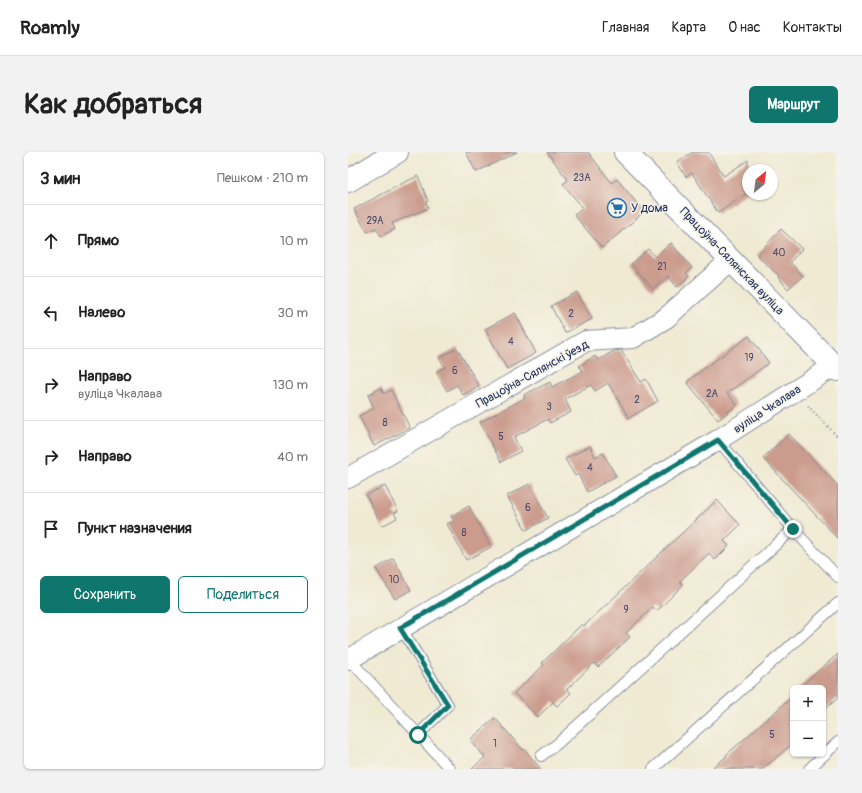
<!DOCTYPE html>
<html lang="ru">
<head>
<meta charset="utf-8">
<style>
  :root { --surface:#fff; --page:#f2f2f2; --text:#222; --muted:#767676; --line:#e0e0e0; --accent:#0f766e }
  body { margin:0; font-family:Pangolin,sans-serif; background:var(--page); color:var(--text) }
  .controls { position:absolute; right:12px; bottom:12px; display:grid; overflow:hidden; border-radius:6px; box-shadow:0 1px 3px #0004 }
  .controls button { width:36px; height:36px; display:grid; place-items:center; padding:0; border:0; border-bottom:1px solid var(--line); background:var(--surface); color:var(--text); font:20px sans-serif }
  .compass { position:absolute; left:394px; top:12px; width:36px; height:36px; border-radius:50%; background:var(--surface); box-shadow:0 1px 3px #0004; rotate:29deg }
  .stop { position:absolute; width:12px; height:12px; margin:-9px; border:3px solid #0f766e; border-radius:50%; background:#fff }
  .stop.end { background:#0f766e; border-color:#fff; box-shadow:0 1px 4px #0008 }
  .list { margin:0; padding:0; list-style:none }
  h2 { display:flex; justify-content:space-between; align-items:center; height:52px; margin:0; padding:0 16px; font-size:17px }
  h2 small { font-size:13px; font-weight:400; color:var(--muted) }
  .list li { display:grid; grid-template-columns:26px 1fr auto; gap:12px; align-items:center; box-sizing:border-box; height:72px; padding:0 16px; border-top:1px solid var(--line) }
  .list b { display:block; font-size:15px; white-space:nowrap }
  .list p { margin:0; font-size:13px; white-space:nowrap; color:var(--muted) }
  .list em { font-size:13px; font-style:normal; color:var(--muted) }
  .actions { display:flex; gap:8px; padding:12px 16px }
  .actions a { flex:1; padding:9px 0; border:1px solid var(--accent); border-radius:6px; text-align:center; font-size:14px; color:var(--accent) }
  .actions .main { background:var(--accent); color:#fff }
  .icon { flex:none; width:22px; height:22px; fill:none; stroke:currentColor; stroke-width:2; stroke-linecap:round; stroke-linejoin:round }
  .map { position:relative; flex:none; width:490px; height:617px; overflow:hidden; border-radius:6px }
  header { display:flex; align-items:center; gap:24px; box-sizing:border-box; height:56px; padding:0 20px; background:var(--surface); border-bottom:1px solid var(--line) }
  header strong { font-size:19px }
  nav { display:flex; gap:22px; margin-inline-start:auto; font-size:14px }
  .intro { display:flex; align-items:center; justify-content:space-between; box-sizing:border-box; height:96px; padding:0 24px }
  h1 { margin:0; font-size:28px }
  .button { padding:10px 18px; border-radius:6px; background:var(--accent); color:#fff; font-size:14px; font-weight:700 }
  main { display:flex; gap:24px; padding:0 24px }
  aside { flex:1; background:var(--surface); border-radius:6px; box-shadow:0 1px 3px #0004 }
  .map>svg:first-child { display:block }
</style>
</head>
<body>
<header>
<strong>Roamly</strong>
<nav><a>Главная</a><a>Карта</a><a>О нас</a><a>Контакты</a></nav>
</header>
<div class="intro"><h1>Как добраться</h1><a class="button">Маршрут</a></div>
<main>
<aside>
<h2>3 мин<small>Пешком · 210 m</small></h2>
<ul class="list">
<li><svg class="icon" aria-label="ahead" viewBox="0 0 24 24"><path d="M12 20V5M6 11l6-6 6 6"/></svg><div><b>Прямо</b></div><em>10 m</em></li>
<li><svg class="icon" aria-label="left" viewBox="0 0 24 24"><path d="M17 20v-9H6M10 6l-5 5 5 5"/></svg><div><b>Налево</b></div><em>30 m</em></li>
<li><svg class="icon" aria-label="right" viewBox="0 0 24 24"><path d="M7 20v-9h11M14 6l5 5-5 5"/></svg><div><b>Направо</b><p>вуліца Чкалава</p></div><em>130 m</em></li>
<li><svg class="icon" aria-label="right" viewBox="0 0 24 24"><path d="M7 20v-9h11M14 6l5 5-5 5"/></svg><div><b>Направо</b></div><em>40 m</em></li>
<li><svg class="icon" aria-label="arrive" viewBox="0 0 24 24"><path d="M6 21V4h12l-3 4 3 4H6"/></svg><div><b>Пункт назначения</b></div></li>
</ul>
<div class="actions"><a class="main">Сохранить</a><a>Поделиться</a></div>
</aside>
<div class="map">
<svg width="490" height="617" viewBox="0 0 490 617">
  <rect width="100%" height="100%" fill="#f7f3e8"/>
  <filter id="ink" filterUnits="userSpaceOnUse"><feTurbulence type="fractalNoise" baseFrequency=".025" numOctaves="2"/><feDisplacementMap in="SourceGraphic" scale="8" xChannelSelector="R" yChannelSelector="G"/><feConvolveMatrix kernelMatrix="1 2 1 2 8 2 1 2 1" color-interpolation-filters="sRGB"/></filter>
  <filter id="wash" filterUnits="userSpaceOnUse"><feTurbulence type="fractalNoise" baseFrequency=".012" numOctaves="4" result="noise"/><feDisplacementMap in="SourceGraphic" scale="16" xChannelSelector="R" yChannelSelector="G"/><feGaussianBlur stdDeviation="0.9" result="paint"/><feColorMatrix in="noise" values="0 0 0 0 0 0 0 0 0 0 0 0 0 0 0 0 0 1.4 0 .05"/><feComposite in="paint" operator="in"/></filter>
  <g filter="url(#wash)">
    <rect width="100%" height="100%" fill="#f0ead3"/>
    <g id="blocks">
      <g fill="#cb9b8d">
        <path d="M118,0H169L128,20Z"/>
        <path d="M199,0H240L264,31L269,27L296,60L254,96L226,63L235,56L215,32L220,28Z"/>
        <path d="M345,0H360L376,24L400,8V40L370,61L344,21L338,25L329,10Z"/>
        <path d="M70,24L80,49L78,50L80,56L44,71L47,77L33,84L28,76L19,80L6,57L55,31Z"/>
        <path d="M433,77L454,97L442,110L455,124L440,137L430,125L431,124L409,103Z"/>
        <path d="M323,91L344,116L338,121L341,124L329,135L320,124L305,137L283,112L300,97L307,105Z"/>
        <path d="M229,140L244,167L217,181L203,154Z"/>
        <path d="M167,161L188,201L159,217L137,177Z"/>
        <path d="M401,184L421,211L379,241L389,253L370,268L339,230L358,215Z"/>
        <path d="M109,196L131,234L115,243L109,233L99,239L88,220L97,215L91,206Z"/>
        <path d="M273,198L293,230L298,227L310,249L281,266L260,231L247,239L243,233L217,247L223,260L202,271L200,267L166,285L173,299L153,310L132,270L177,246L176,243L202,230L204,235L235,219L231,214L247,204L250,208L266,199Z"/>
        <path d="M33,236L36,242L43,238L62,276L26,294L11,264L26,256L20,243Z"/>
        <path d="M441,282L490,334V387L415,306Z"/>
        <path d="M242,294L247,305L255,301L268,324L239,340L230,322L227,324L217,307Z"/>
        <path d="M181,332L200,366L178,378L159,344Z"/>
        <path d="M37,334L50,359L46,361L49,366L34,374L18,343Z"/>
        <path d="M369,348L392,373L376,389L381,394L367,408L361,401L332,429L335,433L309,459L305,455L278,481L282,485L250,515L246,511L219,537L223,541L209,554L205,550L190,565L166,541L196,513L194,511L234,472L236,474Z"/>
        <path d="M121,354L143,395L118,408L99,372L106,369L103,364Z"/>
        <path d="M45,406L63,438L47,447L28,417Z"/>
        <path d="M490,502V546L475,559V536H450Z"/>
        <path d="M445,544V591L415,617H363L379,604L378,603Z"/>
        <path d="M147,566L175,598L176,597L193,617H124L137,605L122,588Z"/>
      </g>
    </g>
  </g>
  <g filter="url(#ink)">
    <use href="#blocks" fill-opacity="0" stroke="#868c98" stroke-width="1"/>
    <g fill="none" stroke-linecap="round" stroke-linejoin="round">
      <g stroke="#868c98" stroke-width="12">
        <g id="service">
          <path d="M370,288L445,377L490,425"/>
          <path d="M53,476L100,553L70,583"/>
          <path d="M1,507L102,617"/>
          <path d="M193,604L209,592L445,377"/>
          <path d="M305,617L490,451"/>
          <path d="M461,617L490,590"/>
        </g>
      </g>
      <g stroke="#868c98" stroke-width="22">
        <g id="minor">
          <path d="M0,326L238,189L285,186L318,166L383,108"/>
          <path d="M0,508L370,288L486,214"/>
        </g>
      </g>
      <g stroke="#868c98" stroke-width="24">
        <path id="tertiary" d="M0,29L49,0"/>
      </g>
      <g stroke="#868c98" stroke-width="24">
        <path id="primary" d="M277,0L490,218"/>
      </g>
      <path stroke="#868c98" stroke-width="2.5" stroke-dasharray="1 3" stroke-linecap="butt" d="M460,254L490,285"/>
      <use href="#service" stroke="#fff" stroke-width="10"/>
      <use href="#minor" stroke="#fff" stroke-width="20"/>
      <use href="#tertiary" stroke="#fff" stroke-width="22"/>
      <use href="#primary" stroke="#fff" stroke-width="22"/>
    </g>
  </g>
  <g fill="none" stroke-linecap="round" stroke-linejoin="round" filter="url(#ink)">
    <path stroke="#0f766e" stroke-width="5" d="M70,583L100,553L52,476L370,288L445,377"/>
  </g>
  <defs>
    <g id="supermarket-ring" transform="scale(1)"><circle r="9.5" fill="#f7f3e8" stroke="#1f6fb2" stroke-width="1.5"/><path d="M-6-5.5h2.5l.6 2H6L4.5 2H-2.5L-4.4-4H-6ZM-1.5 3.2a1.3 1.3 0 1 0 .1 0ZM3 3.2a1.3 1.3 0 1 0 .1 0Z" fill="#1f6fb2"/></g>
  </defs>
  <g fill-rule="evenodd">
    <use href="#supermarket-ring" x="269" y="56"/>
  </g>
  <g text-anchor="middle" stroke-width="3" stroke-linejoin="round" paint-order="stroke">
    <g font-size="10" fill="#474a6a">
      <text x="234" y="29">23А</text>
      <text x="27" y="72">29А</text>
      <text x="431" y="104">40</text>
      <text x="314" y="118">21</text>
      <text x="223" y="165">2</text>
      <text x="163" y="193">4</text>
      <text x="401" y="209">19</text>
      <text x="107" y="222">6</text>
      <text x="364" y="245">2А</text>
      <text x="289" y="251">2</text>
      <text x="201" y="258">3</text>
      <text x="37" y="274">8</text>
      <text x="153" y="288">5</text>
      <text x="242" y="319">4</text>
      <text x="180" y="359">6</text>
      <text x="116" y="384">8</text>
      <text x="46" y="431">10</text>
      <text x="278" y="461">9</text>
      <text x="424" y="586">5</text>
      <text x="147" y="595">1</text>
    </g>
    <g font-size="12" fill="#1b2f5e" stroke="#f7f3e8" text-anchor="start">
      <text x="283" y="60">У дома</text>
    </g>
    <g font-size="12" fill="#1b2f5e" stroke="#f7f3e8">
      <text transform="translate(384 109) rotate(46)" y="4">Працоўна-Сялянская вуліца</text>
      <text transform="translate(184 222) rotate(-29)" y="4">Працоўна-Сялянскі ўезд</text>
      <text transform="translate(419 257) rotate(-33)" y="4">вуліца Чкалава</text>
    </g>
  </g>
</svg>
<div class="controls">
<button>+</button>
<button>−</button>
</div>
<svg class="compass" viewBox="-18 -18 36 36"><path d="M0-13l5 13h-10z" fill="#e53935"/><path d="M0 13l5-13h-10z" fill="#767676"/></svg>
<div class="stop" style="left:70px;top:583px"></div>
<div class="stop end" style="left:445px;top:377px"></div>
</div>
</main>
</body>
</html>
